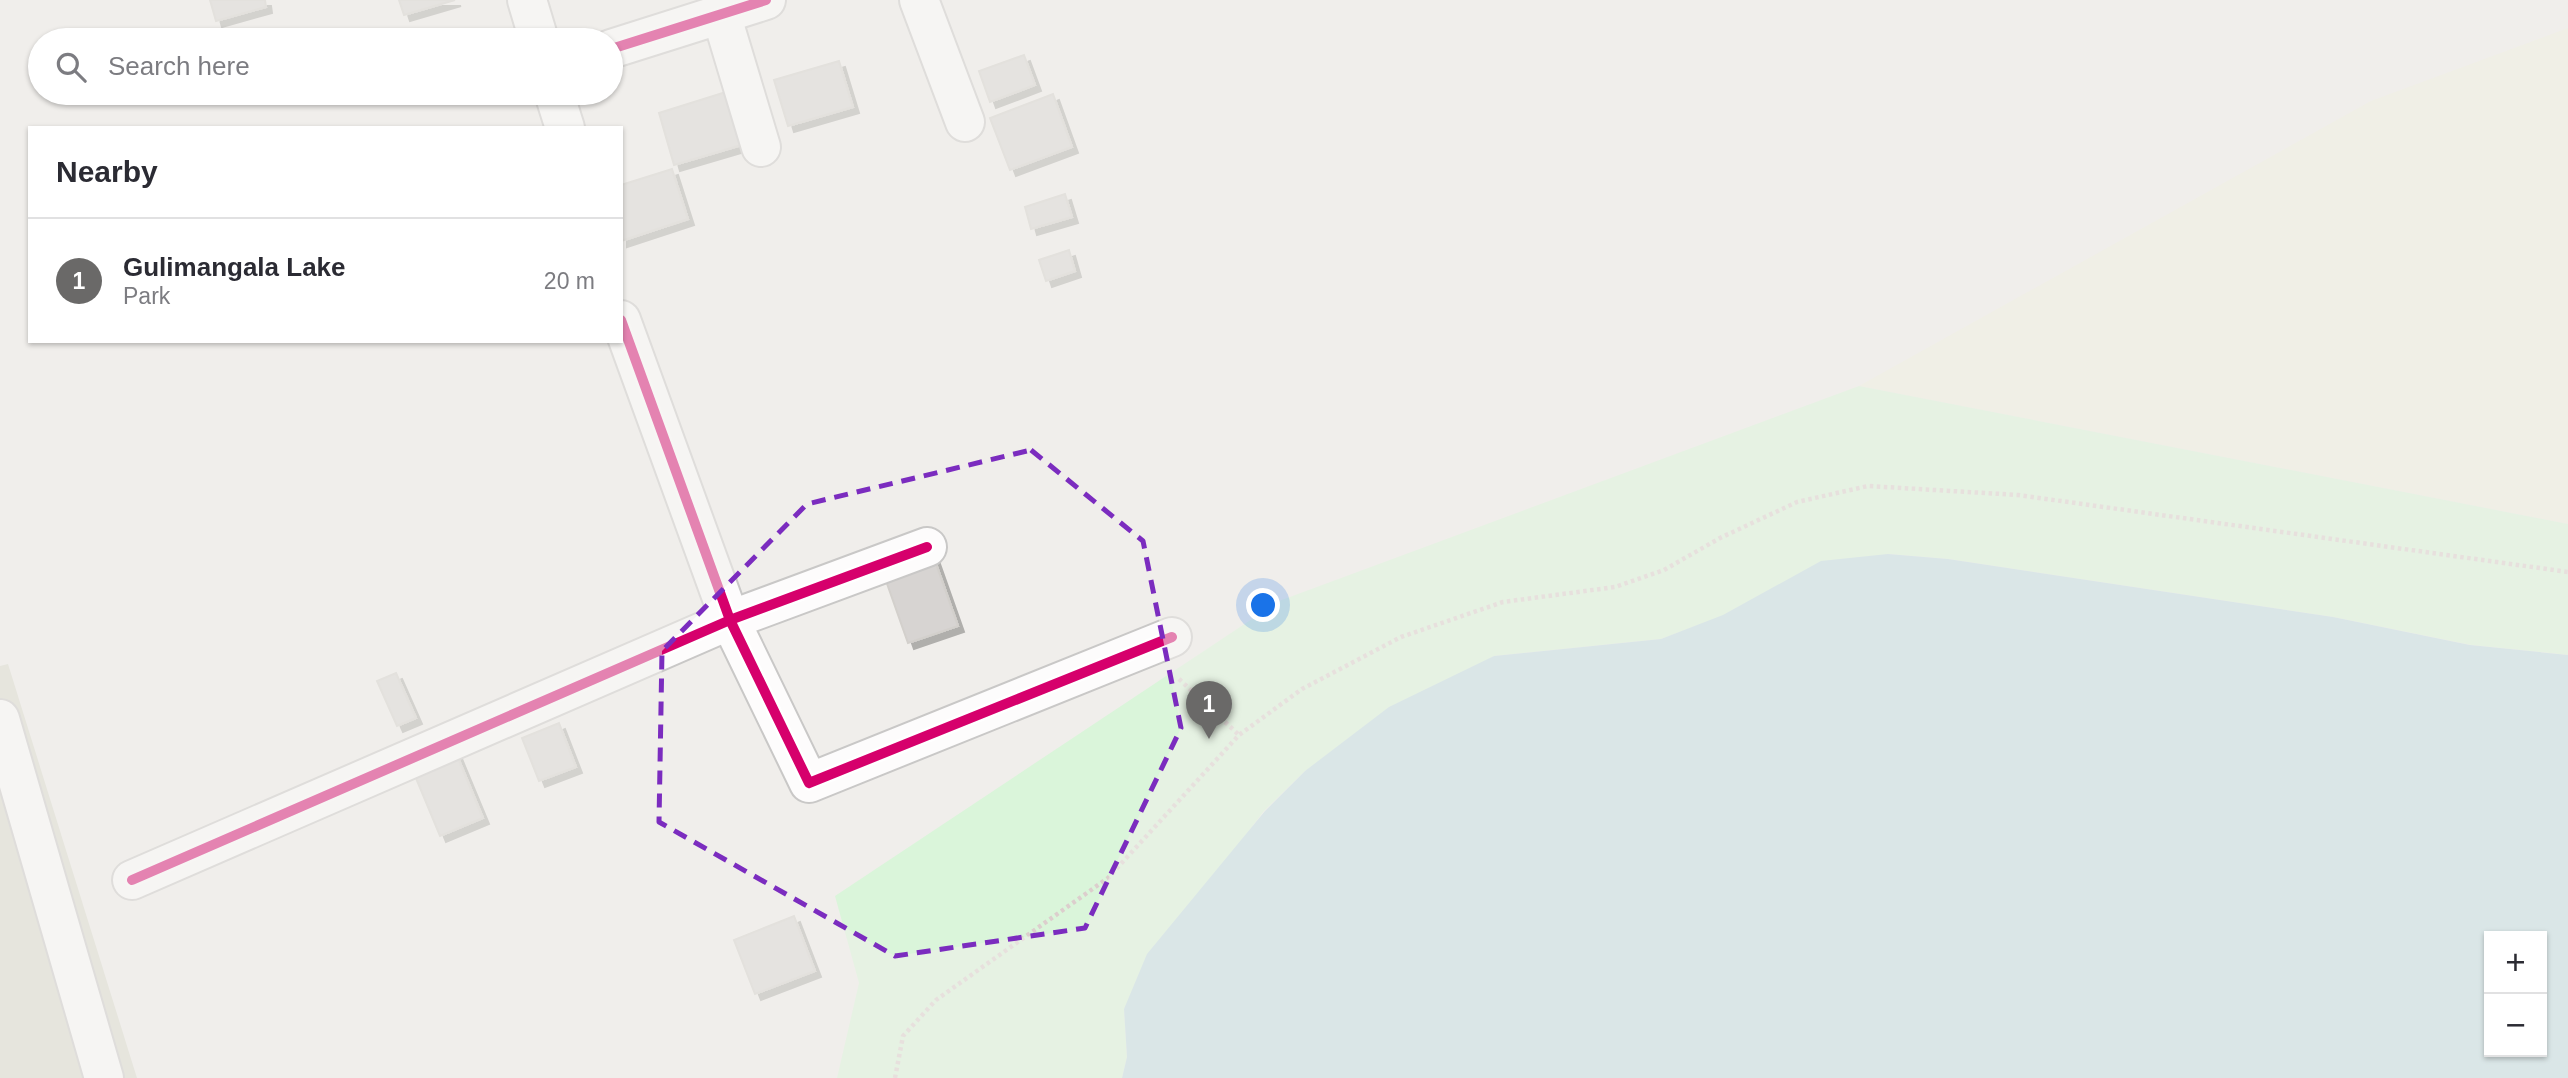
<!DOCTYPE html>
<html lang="en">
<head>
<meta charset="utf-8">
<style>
  :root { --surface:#fff; --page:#f7f7f7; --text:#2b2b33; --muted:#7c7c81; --line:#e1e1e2; --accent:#6a6968 }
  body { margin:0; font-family:Helvetica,sans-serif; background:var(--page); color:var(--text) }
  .controls { position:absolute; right:21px; bottom:21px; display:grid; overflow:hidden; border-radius:0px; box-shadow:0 2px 5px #0004 }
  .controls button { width:63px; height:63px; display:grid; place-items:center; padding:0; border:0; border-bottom:2px solid var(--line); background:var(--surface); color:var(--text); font:35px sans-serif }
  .you { position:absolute; left:1264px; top:606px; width:24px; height:24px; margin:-18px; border:5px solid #fff; border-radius:50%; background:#1a73e8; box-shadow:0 0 0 10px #1a73e833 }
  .badge { display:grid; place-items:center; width:46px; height:46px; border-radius:50%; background:var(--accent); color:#fff; font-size:23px; font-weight:700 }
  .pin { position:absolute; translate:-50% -58px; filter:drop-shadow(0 2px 4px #0008) }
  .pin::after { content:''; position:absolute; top:37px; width:24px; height:21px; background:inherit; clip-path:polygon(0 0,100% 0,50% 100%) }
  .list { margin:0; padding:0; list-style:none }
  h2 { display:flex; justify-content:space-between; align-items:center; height:91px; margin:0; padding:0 28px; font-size:30px }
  h2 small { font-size:23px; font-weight:400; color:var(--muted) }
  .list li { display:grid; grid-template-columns:46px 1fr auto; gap:21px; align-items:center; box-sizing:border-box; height:126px; padding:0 28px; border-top:2px solid var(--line) }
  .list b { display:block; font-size:26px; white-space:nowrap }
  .list p { margin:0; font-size:23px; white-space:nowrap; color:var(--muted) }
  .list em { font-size:23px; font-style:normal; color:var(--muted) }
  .icon { flex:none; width:38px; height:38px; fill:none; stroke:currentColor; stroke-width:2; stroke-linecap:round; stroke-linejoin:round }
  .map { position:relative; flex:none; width:2568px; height:1078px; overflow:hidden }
  .search { position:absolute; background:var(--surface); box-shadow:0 2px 5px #0004; left:28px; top:28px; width:595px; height:77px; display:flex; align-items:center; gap:18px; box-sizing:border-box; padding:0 24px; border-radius:38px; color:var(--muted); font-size:26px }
  .panel { position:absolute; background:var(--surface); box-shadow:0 2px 5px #0004; left:28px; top:126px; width:595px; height:217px; border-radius:0px }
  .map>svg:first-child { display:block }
</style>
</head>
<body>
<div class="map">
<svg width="2568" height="1078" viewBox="0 0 2568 1078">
  <defs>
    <filter id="shadow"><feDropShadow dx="6" dy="6" stdDeviation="0" flood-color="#0004"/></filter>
  </defs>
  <rect width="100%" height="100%" fill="#f0eeeb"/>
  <path fill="#d9d9cd" d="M8,664L137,1078H0V666Z"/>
  <path fill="#efefdf" d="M2568,28V524L1859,386L2371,101Z"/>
  <path fill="#daf5da" d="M1859,386L2568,524V655L2471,645L2333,617L1948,559L1888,554L1661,639L1494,656L1305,771L1264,811L1232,853L1124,1009L1127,1057L1122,1078H837L859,983L835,896L1279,601Z"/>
  <path fill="#bfdbe3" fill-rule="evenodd" d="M1888,554L1948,559L2333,617L2470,645L2568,655V1078H1122L1127,1057L1124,1009L1147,954L1265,811L1305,771L1389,707L1494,656L1661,639L1723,615L1821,561ZM2489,936H2542V1052H2489Z"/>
  <g fill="#d7d4d2" stroke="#d3d0cc" stroke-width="2" filter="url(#shadow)">
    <path d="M210,0H265L266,7L216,21Z"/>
    <path d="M399,0H455L404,15Z"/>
    <path d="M1024,55L1035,85L990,102L979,71Z"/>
    <path d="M839,61L853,107L788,126L774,80Z"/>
    <path d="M729,91L745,144L674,165L659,113Z"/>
    <path d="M1053,94L1072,147L1010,170L990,118Z"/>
    <path d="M672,169L688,219L621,241V185Z"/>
    <path d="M1065,194L1072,217L1031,229L1025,207Z"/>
    <path d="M1069,250L1075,271L1046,281L1039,260Z"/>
    <path d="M934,558L958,626L908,643L884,575Z"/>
    <path d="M396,673L416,718L397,726L377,681Z"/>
    <path d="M559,723L576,767L539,781L522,738Z"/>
    <path d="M456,753L483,818L440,836L413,771Z"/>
    <path d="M794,916L815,971L755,994L734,940Z"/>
  </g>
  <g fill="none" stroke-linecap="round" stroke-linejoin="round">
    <g stroke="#c9c8c7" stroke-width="42">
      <g id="minor">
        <path d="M527,0L539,40"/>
        <path d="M919,0L965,122"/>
        <path d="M721,14L761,147"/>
        <path d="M611,49L766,0"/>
        <path d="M554,93L565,128"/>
        <path d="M621,320L730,620L809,783L1172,637"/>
        <path d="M0,719L104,1078"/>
        <path d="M132,880L730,620L927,547"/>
      </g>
    </g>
    <g stroke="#dccecd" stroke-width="4.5" stroke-dasharray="3.5 3.5" stroke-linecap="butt">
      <path d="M1179,679L1239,735"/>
      <path d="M895,1078L903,1036L936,1000L1108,878L1239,735L1302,689L1401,637L1503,602L1615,587L1664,570L1720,538L1797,502L1868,486L2018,495L2568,572"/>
    </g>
    <use href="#minor" stroke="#fdfcfc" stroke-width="38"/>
    <g stroke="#fff" stroke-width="15">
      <g id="cycleway">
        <path d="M611,49L766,0"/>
        <path d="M621,320L730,620L809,783L1172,637"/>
        <path d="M132,880L730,620L927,547"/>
      </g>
    </g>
    <use href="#cycleway" stroke="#d6006c" stroke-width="10"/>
  </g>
  <path d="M0 0H2568V1078H0ZM1031,450L1143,541L1181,728L1085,928L895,956L659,822L662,651L807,504Z" fill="#f0eeeb" fill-opacity=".55" fill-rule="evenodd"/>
  <path fill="none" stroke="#7b2cbf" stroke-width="5" stroke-dasharray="14 9" stroke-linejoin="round" d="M1031,450L1143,541L1181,728L1085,928L895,956L659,822L662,651L807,504Z"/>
</svg>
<div class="controls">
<button>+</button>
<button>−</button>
</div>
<div class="you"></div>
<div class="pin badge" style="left:1209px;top:739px">1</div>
<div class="search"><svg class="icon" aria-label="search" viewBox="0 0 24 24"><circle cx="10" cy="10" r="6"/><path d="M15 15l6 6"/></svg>Search here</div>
<section class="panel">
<h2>Nearby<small></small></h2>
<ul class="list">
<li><span class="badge">1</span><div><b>Gulimangala Lake</b><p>Park</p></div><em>20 m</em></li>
</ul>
</section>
</div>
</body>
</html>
